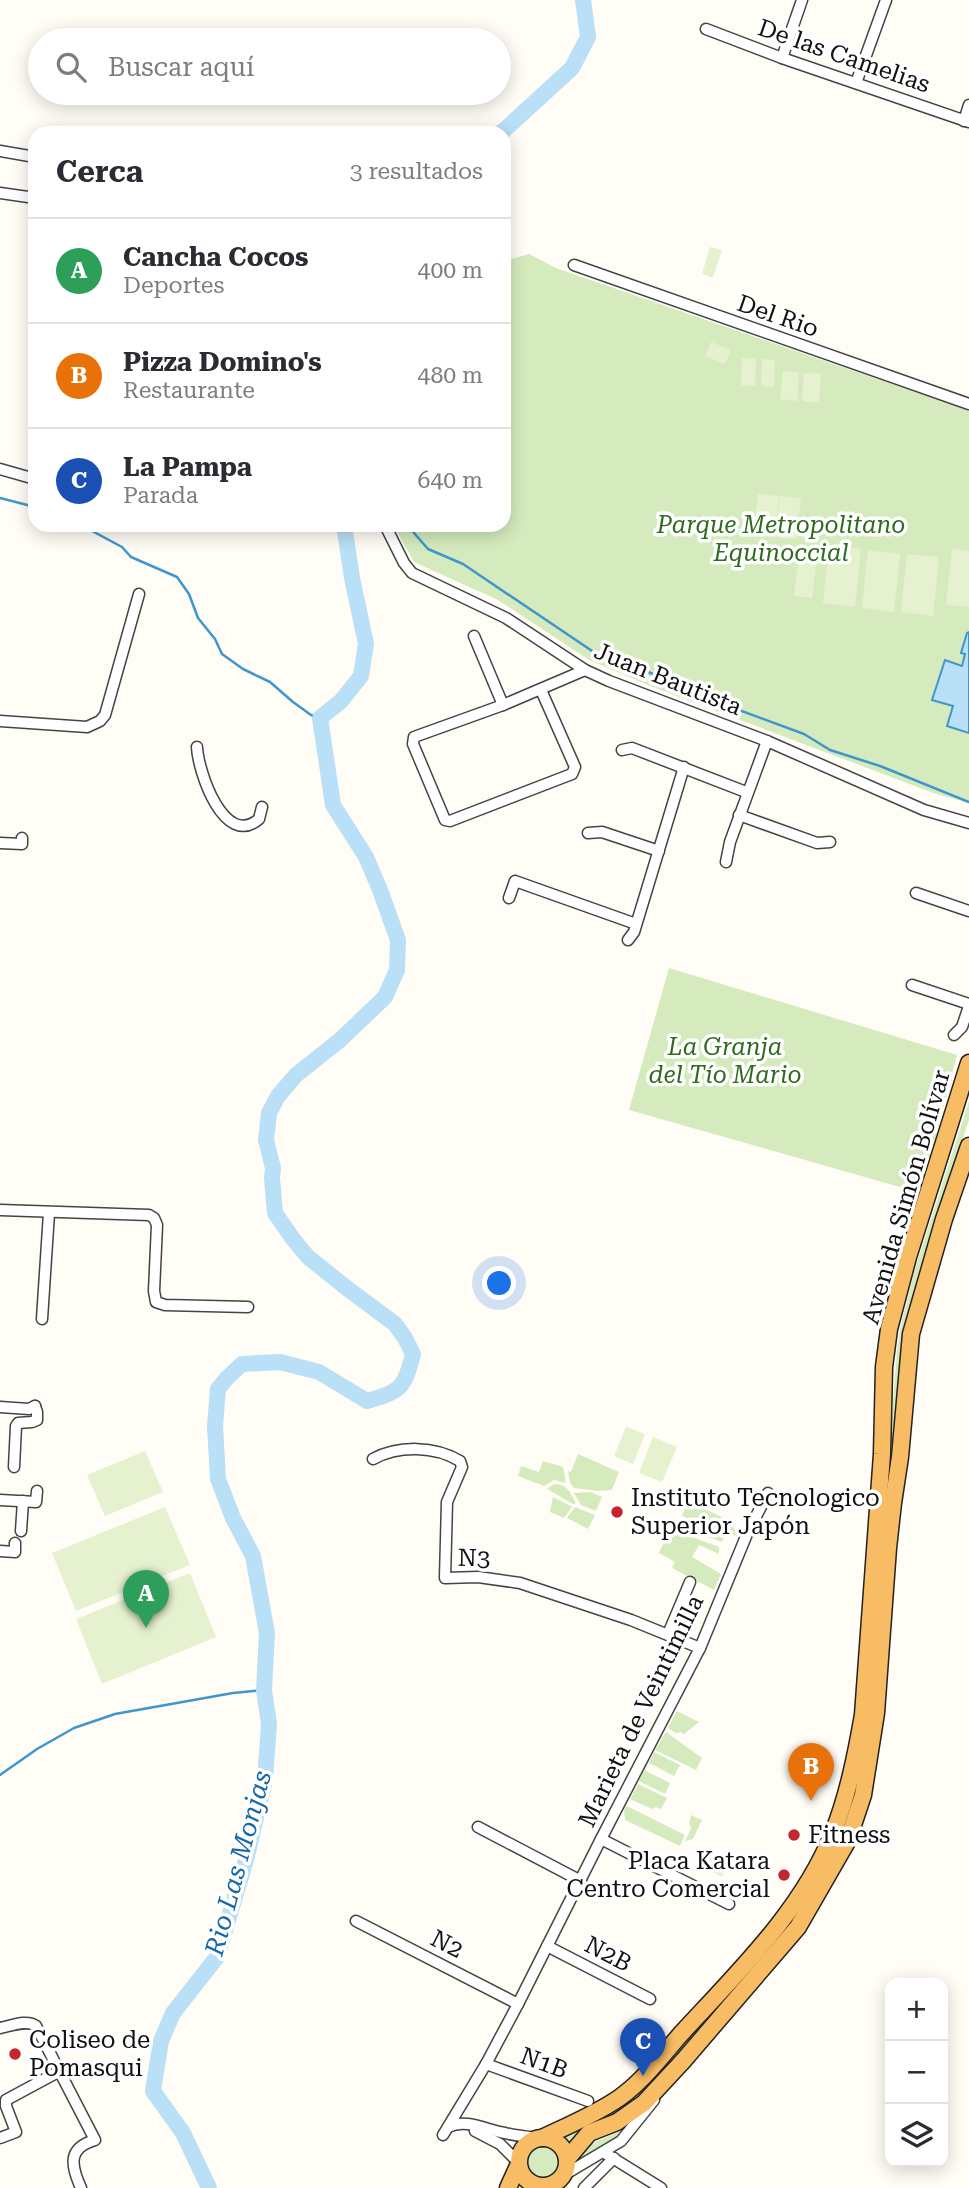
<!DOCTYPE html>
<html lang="es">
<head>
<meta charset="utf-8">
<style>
  :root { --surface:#fff; --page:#f2f2f3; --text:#2b2b33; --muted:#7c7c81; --line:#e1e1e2; --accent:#c4262e }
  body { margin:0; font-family:"Roboto Serif",serif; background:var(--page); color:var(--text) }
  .controls { position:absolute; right:21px; bottom:21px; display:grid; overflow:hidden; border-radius:14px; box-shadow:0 4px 18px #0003 }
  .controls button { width:63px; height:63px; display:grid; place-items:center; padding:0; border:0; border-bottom:2px solid var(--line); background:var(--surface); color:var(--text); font:35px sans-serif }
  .you { position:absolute; left:500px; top:1284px; width:24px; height:24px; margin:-18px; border:5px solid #fff; border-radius:50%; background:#1a73e8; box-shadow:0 0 0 10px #1a73e833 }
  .badge { display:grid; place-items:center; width:46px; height:46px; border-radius:50%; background:var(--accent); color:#fff; font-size:23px; font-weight:700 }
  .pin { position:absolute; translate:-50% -58px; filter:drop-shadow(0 2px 4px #0008) }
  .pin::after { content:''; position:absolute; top:37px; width:24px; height:21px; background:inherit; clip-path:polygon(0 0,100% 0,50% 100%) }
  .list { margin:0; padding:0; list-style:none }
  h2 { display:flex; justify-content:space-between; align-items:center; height:91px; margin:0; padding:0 28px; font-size:30px }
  h2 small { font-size:23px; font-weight:400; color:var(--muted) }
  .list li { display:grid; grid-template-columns:46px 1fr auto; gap:21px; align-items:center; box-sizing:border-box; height:105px; padding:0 28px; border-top:2px solid var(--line) }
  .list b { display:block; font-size:26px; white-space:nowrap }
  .list p { margin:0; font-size:23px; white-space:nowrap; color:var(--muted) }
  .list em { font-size:23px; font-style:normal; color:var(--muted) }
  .icon { flex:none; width:38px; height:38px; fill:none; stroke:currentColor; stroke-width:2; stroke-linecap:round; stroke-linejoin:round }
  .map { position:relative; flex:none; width:969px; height:2188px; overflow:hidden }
  .search { position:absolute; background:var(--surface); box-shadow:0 4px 18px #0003; left:28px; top:28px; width:483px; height:77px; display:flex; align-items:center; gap:18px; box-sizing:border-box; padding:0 24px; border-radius:38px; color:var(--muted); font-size:26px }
  .panel { position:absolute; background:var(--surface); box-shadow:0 4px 18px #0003; left:28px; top:126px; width:483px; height:406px; border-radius:21px }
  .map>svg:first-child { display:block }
</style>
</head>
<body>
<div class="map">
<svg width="969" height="2188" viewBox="0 0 969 2188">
  <rect width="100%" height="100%" fill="#fffdf5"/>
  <g fill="#d5ebbd">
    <path d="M529,254L556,268L969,411V803L936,794L648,685L589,660L498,600L414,562L393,525H504V261Z"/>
    <path d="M669,968L957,1055L921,1193L629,1110Z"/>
    <path d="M969,1101V1120L919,1271L906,1326L861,1778L845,1831L792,1923L747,1980L636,2100C630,2104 624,2110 617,2114C602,2122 575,2127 570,2146L561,2135L605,2116L626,2102L744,1977L761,1957L841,1830L888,1465L897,1350L901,1325L915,1269Z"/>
    <path d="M578,1454L619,1472L612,1490L598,1491L574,1488L570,1483L568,1471L571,1472Z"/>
    <path d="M543,1461L563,1467L566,1483L554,1480L544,1486L518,1476L521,1466L539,1472Z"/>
    <path d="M554,1484C568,1484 570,1493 576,1503L573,1504L547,1489Z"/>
    <path d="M590,1492L602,1497L596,1511L581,1505L574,1493Z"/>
    <path d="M553,1497L572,1507L564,1518L550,1512Z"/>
    <path d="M687,1503C704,1509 733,1517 737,1536L682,1516Z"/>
    <path d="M575,1507L595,1515L588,1529L567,1518Z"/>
    <path d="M681,1521L724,1537L722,1542L679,1526Z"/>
    <path d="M670,1529L719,1547V1554L699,1545L692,1557L721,1574L714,1590L672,1568L675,1562L659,1553Z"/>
    <path d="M677,1711L699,1722L684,1734L681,1732L676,1733L668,1728Z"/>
    <path d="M666,1732L702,1758L696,1770L655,1750Z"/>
    <path d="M654,1752L680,1765L674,1776L649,1763Z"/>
    <path d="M644,1770L670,1783L665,1794L639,1781Z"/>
    <path d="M638,1784L667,1798L661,1809L656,1807L652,1809L630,1799Z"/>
    <path d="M627,1806L685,1835L680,1846L625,1820L624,1810Z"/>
    <path d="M691,1815L702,1820L693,1839L685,1841L691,1829L689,1823Z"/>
    <path d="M630,2124L623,2134L577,2163C588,2137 608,2141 630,2124Z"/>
    <circle cx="543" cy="2162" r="20"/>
  </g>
  <g fill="#e6f2cf">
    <path d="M710,247L722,250L713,278L702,274Z"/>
    <path d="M711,342L731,350L725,364L705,356Z"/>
    <path d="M742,358L756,359L755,386L741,385Z"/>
    <path d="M762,359L775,360L774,387L761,386Z"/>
    <path d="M783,371L799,372L797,401L780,399Z"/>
    <path d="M804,373L821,374L819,403L802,401Z"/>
    <path d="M758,494L779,496L774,537L753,535Z"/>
    <path d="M780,496L801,498L796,539L775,537Z"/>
    <path d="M829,545L861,549L855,607L823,603Z"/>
    <path d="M952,549L969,551V607L946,605Z"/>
    <path d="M868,550L900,554L894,612L862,608Z"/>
    <path d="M907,554L939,557L933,616L901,612Z"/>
    <path d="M799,555L817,557L812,598L794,596Z"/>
    <path d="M626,1427L645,1434L633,1464L614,1456Z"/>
    <path d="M653,1437L677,1447L662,1482L639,1473Z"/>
    <path d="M145,1451L163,1492L105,1516L87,1475Z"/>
    <path d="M165,1507L190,1565L76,1611L52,1553Z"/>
    <path d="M190,1573L216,1637L102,1684L76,1619Z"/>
    <path d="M703,1851L729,1863L722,1877L697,1864Z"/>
  </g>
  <path fill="#b9e0f7" stroke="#3f96cf" stroke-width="2" d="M969,632V733L947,726L953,706L932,700L945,660L962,666L965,654L961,653L967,633Z"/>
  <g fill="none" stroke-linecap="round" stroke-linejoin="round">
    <g stroke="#3f96cf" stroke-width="2.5">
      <path d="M0,498L35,507"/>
      <path d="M81,525L122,547L131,557L177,577L189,594L198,618L215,639L222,654L243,669L270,682L293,702L311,715L320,718"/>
      <path d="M344,525H346"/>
      <path d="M407,525L428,549L463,564L604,659L637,667L712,700L804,734L830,750L880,766L969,802"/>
      <path d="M0,1775L37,1749L74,1728L115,1714L233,1693L264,1690"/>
    </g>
    <g stroke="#b9e0f7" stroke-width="16">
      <path d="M501,133L572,68L588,37L583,0"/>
      <path d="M209,2188L183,2133L153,2091L161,2041L173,2013L217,1957L246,1860L265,1780L269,1724L264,1690L267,1633L253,1556L233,1518L218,1479L215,1426L218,1389L227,1378L242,1364L280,1362L319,1372L367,1401C401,1391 404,1389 413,1354L405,1338L395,1324L348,1289L308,1257L293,1239L275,1213L272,1178L273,1168L266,1140L269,1113L278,1096L296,1075L340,1040L385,997L397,970L398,940L380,890L366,857L333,805L320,718L341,701L361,676L366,644L352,578L344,525"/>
    </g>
    <g stroke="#444" stroke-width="13">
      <g id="minor">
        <path d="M706,29L782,58L969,122"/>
        <path d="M782,58L802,0"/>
        <path d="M856,83L886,0"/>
        <path d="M964,121L969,105"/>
        <path d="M0,151L35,157"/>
        <path d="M0,193L35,198"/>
        <path d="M574,265L969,404"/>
        <path d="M0,469L35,479"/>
        <path d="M385,525L404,563L412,573L506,618L585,670L609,681L767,741L924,810L969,823"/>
        <path d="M474,636L503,705"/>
        <path d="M541,690L575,767L572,774L450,821L445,820L413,744L414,737L503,705L585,670"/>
        <path d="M0,721L87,727L100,721L105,715L139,594"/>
        <path d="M197,747C198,771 224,849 259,819L262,807"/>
        <path d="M622,750L632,748L746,792"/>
        <path d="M739,815L817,843L830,842"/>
        <path d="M588,833L602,832L659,851"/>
        <path d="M0,843L22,844V838"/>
        <path d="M726,862L730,842L767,741"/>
        <path d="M916,893L969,911"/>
        <path d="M509,898L515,881L636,924"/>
        <path d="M628,940L634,932L684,767"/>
        <path d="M912,985L969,1004"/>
        <path d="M954,1035L962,1027L969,1006"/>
        <path d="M0,1210L149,1215L154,1218L157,1225L154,1291L156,1302L165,1305L248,1307"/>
        <path d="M42,1319L49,1213"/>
        <path d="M0,1407L29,1409L35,1406"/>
        <path d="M373,1459C399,1445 435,1446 460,1461L462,1467L447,1502L445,1578L478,1577L520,1583L631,1620L700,1648"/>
        <path d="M14,1467L16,1426L18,1423L32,1422L37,1420V1412L35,1406"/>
        <path d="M0,1500L36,1502L37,1491"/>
        <path d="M21,1531L23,1501"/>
        <path d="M0,1551L15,1552V1543"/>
        <path d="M668,1634L690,1582"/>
        <path d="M478,1827L581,1881"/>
        <path d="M601,1839L729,1904"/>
        <path d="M356,1921L518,2004"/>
        <path d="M547,1946L650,1999"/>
        <path d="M0,2028C11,2026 27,2019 36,2026L95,2140C67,2148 71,2166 81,2188"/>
        <path d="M486,2064L588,2101"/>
        <path d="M448,2127C466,2118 486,2130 505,2133C516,2136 528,2137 539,2138"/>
        <path d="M475,2131L500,2144L518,2162"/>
        <path d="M443,2135L486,2064L518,2004L601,1839L700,1648L747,1534L768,1493"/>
        <path d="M0,2138L16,2132L6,2106V2100L58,2072"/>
        <path d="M603,2152L661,2188"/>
        <path d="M564,2175L621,2141L654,2100"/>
        <path d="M584,2188L614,2158"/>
      </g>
    </g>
    <g stroke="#222" stroke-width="19">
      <g id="trunk">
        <circle cx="543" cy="2162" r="24"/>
        <path d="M542,2138C565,2127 591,2116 613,2102C639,2086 660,2058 680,2035C736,1974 802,1911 833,1833C848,1795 856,1755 863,1715L882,1454L884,1367L889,1329L908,1257L969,1063"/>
        <path d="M567,2159L589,2133L617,2122L644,2103L683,2061L798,1927L848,1840L863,1795L876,1713L888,1548L893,1503L900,1457L911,1334L944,1219L969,1146"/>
        <path d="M508,2188L518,2166"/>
      </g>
    </g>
    <use href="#minor" stroke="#fff" stroke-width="10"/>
    <use href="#trunk" stroke="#f7bc64" stroke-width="16"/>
  </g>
  <g fill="#c4262e" stroke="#fff" stroke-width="2.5">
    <circle cx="617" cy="1512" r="7"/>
    <circle cx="794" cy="1835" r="7"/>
    <circle cx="784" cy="1875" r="7"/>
    <circle cx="15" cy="2054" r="7"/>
  </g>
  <g text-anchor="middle" stroke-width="7" stroke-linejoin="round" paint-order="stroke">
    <g font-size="24" fill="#111" stroke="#fff">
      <text transform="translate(844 56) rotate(19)" y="8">De las Camelias</text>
      <text transform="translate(778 316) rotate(19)" y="8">Del Rio</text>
      <text transform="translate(668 679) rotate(22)" y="8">Juan Bautista</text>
      <text transform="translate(906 1197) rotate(-74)" y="8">Avenida Simón Bolívar</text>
      <text transform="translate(474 1558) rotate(1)" y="8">N3</text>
      <text transform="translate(641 1711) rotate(-64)" y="8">Marieta de Veintimilla</text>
      <text transform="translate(447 1944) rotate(27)" y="8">N2</text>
      <text transform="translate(608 1954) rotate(27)" y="8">N2B</text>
      <text transform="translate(544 2063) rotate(20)" y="8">N1B</text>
    </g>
    <g font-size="24" font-style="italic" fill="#2f6b1f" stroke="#fff">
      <text x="781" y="533">Parque Metropolitano<tspan x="781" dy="28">Equinoccial</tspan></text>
      <text x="725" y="1055">La Granja<tspan x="725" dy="28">del Tío Mario</tspan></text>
    </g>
    <g font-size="24" fill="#111" stroke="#fff" text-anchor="start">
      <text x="631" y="1506">Instituto Tecnologico<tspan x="631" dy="28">Superior Japón</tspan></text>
      <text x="808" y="1843">Fitness</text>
      <text x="770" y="1869" text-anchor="end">Placa Katara<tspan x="770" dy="28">Centro Comercial</tspan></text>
      <text x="29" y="2048">Coliseo de<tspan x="29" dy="28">Pomasqui</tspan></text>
    </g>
    <g font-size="26" font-style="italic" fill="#1768a6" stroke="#fff">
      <text transform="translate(238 1863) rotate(-75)" y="9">Rio Las Monjas</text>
    </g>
  </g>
</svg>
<div class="controls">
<button>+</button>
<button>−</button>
<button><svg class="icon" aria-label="layers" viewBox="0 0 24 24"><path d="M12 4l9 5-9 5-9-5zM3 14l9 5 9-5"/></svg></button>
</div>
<div class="you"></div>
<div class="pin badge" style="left:146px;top:1628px;background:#2e9e5b">A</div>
<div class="pin badge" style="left:811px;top:1801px;background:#e8710a">B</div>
<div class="pin badge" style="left:643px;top:2076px;background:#1a4fb4">C</div>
<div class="search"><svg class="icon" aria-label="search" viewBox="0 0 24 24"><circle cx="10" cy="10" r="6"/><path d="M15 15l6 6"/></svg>Buscar aquí</div>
<section class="panel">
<h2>Cerca<small>3 resultados</small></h2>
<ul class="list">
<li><span class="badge" style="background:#2e9e5b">A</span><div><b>Cancha Cocos</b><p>Deportes</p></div><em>400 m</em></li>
<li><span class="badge" style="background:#e8710a">B</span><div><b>Pizza Domino's</b><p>Restaurante</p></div><em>480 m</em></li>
<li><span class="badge" style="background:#1a4fb4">C</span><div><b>La Pampa</b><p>Parada</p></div><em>640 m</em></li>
</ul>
</section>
</div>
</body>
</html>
